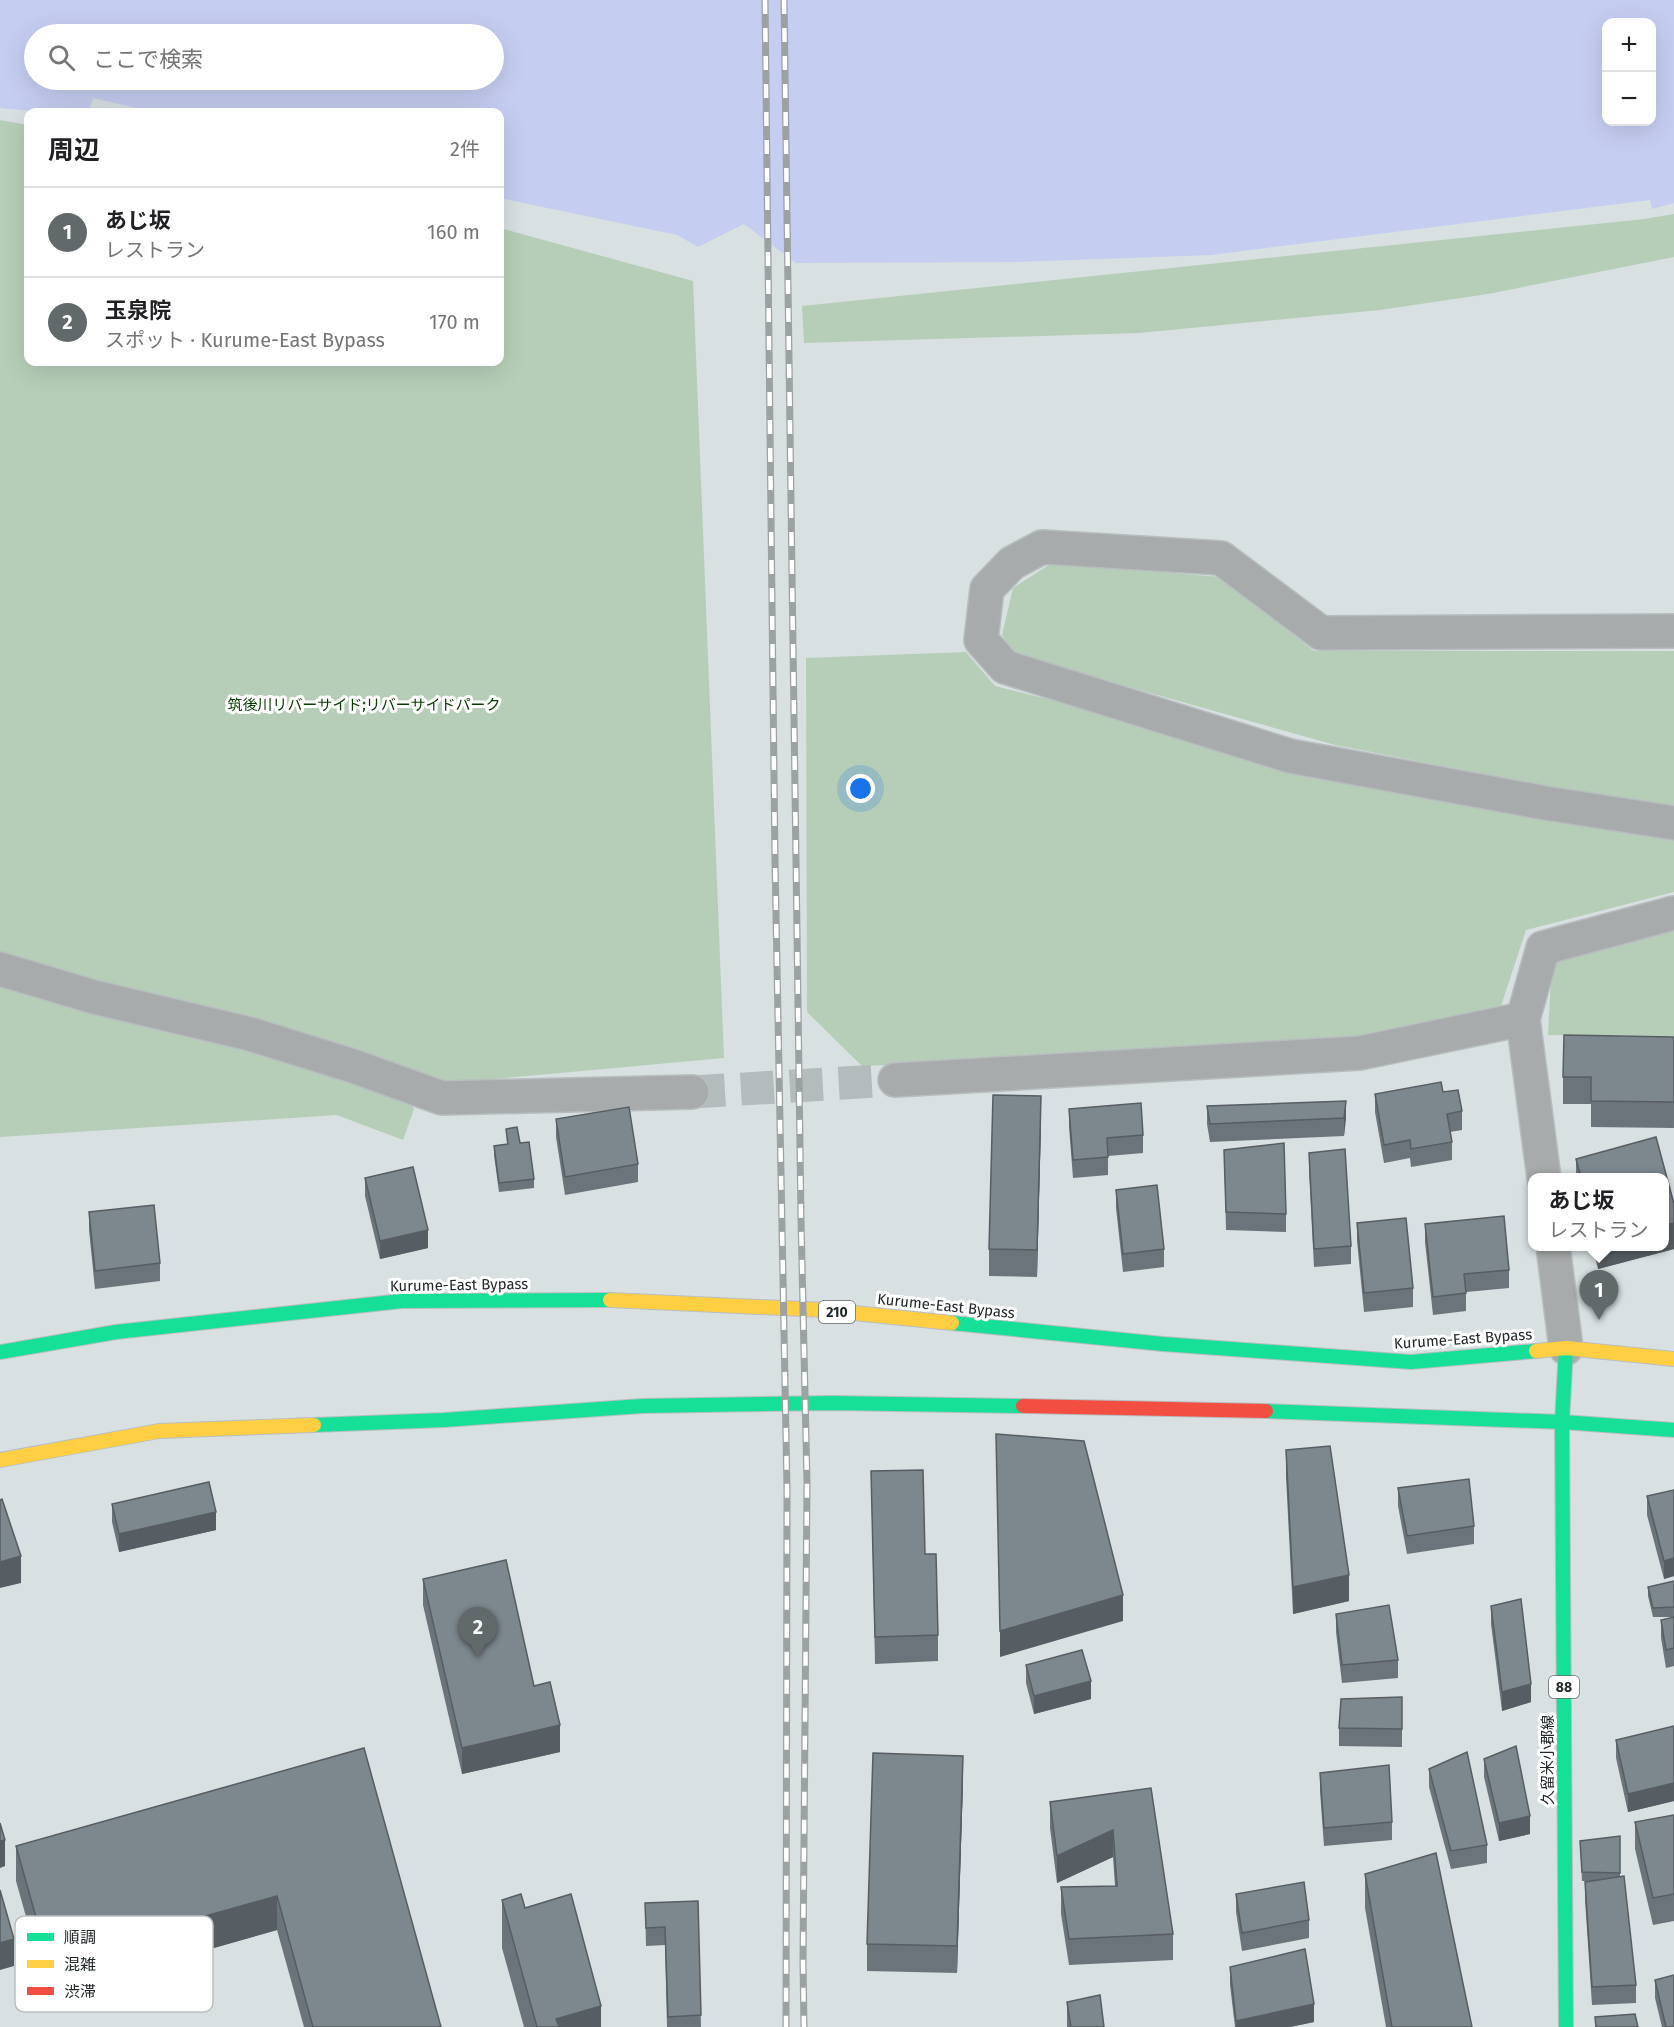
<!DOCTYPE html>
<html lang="ja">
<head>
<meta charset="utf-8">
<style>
  :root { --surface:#fff; --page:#f2f2f2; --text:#202124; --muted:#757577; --line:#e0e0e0; --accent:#62696a }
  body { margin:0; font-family:"Fira Sans","Noto Sans JP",sans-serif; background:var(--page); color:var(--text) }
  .controls { position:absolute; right:18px; top:18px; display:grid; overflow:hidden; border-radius:12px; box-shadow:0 6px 24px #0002 }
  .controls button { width:54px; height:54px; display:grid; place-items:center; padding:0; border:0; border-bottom:2px solid var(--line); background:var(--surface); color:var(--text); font:30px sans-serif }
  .you { position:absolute; left:861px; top:789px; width:21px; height:21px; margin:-15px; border:4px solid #fff; border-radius:50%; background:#1a73e8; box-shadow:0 0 0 9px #1a73e833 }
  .badge { display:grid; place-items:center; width:39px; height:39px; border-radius:50%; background:var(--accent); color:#fff; font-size:20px; font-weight:700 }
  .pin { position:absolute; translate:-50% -50px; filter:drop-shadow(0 2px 3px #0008) }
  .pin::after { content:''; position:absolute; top:32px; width:21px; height:18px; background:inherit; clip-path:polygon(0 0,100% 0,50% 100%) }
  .popup { position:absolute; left:1528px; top:1173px; width:141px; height:78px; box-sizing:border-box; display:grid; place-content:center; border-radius:12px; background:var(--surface); filter:drop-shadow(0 2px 4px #0005); font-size:20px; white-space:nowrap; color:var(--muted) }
  .popup b { font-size:22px; color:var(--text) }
  .popup::after { content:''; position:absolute; left:50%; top:100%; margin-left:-12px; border:12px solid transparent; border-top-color:var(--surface) }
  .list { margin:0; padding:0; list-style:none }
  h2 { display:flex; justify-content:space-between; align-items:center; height:78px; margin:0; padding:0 24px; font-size:26px }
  h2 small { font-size:20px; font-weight:400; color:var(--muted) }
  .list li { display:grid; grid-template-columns:39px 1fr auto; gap:18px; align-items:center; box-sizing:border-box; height:90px; padding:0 24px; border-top:2px solid var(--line) }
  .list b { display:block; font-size:22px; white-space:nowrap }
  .list p { margin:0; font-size:20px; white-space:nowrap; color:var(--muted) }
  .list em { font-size:20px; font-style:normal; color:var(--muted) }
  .icon { flex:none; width:33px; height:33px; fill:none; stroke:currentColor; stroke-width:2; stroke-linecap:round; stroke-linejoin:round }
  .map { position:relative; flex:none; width:1674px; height:2027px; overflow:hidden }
  .search { position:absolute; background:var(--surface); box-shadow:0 6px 24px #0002; left:24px; top:24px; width:480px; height:66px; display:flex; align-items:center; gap:15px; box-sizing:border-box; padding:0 21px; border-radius:33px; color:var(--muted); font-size:22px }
  .panel { position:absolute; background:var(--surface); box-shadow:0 6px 24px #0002; left:24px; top:108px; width:480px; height:258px; border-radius:12px }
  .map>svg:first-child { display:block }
</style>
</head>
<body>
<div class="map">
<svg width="1674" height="2027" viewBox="0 0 1674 2027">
  <rect width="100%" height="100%" fill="#d8e0e2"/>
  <g fill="#b6ceb8">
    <path d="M0,120L28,125V362H500V228L693,281L724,1058L449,1083L0,962Z"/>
    <path d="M1674,214V257L1488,294L1380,310L1139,333L804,343L802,306L1644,219Z"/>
    <path d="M1052,563L1220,577L1314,651H1674V811L1335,745L1015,655L1002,635L1013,588Z"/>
    <path d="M966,652L995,686L1252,750L1674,838V892L1526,930L1499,1012L1321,1048L862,1066L807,1012L806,658Z"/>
    <path d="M1674,930V1036L1548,1035L1552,958Z"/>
    <path d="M0,981L405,1095L414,1109L403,1140L337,1115L0,1137Z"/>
  </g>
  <path fill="#c5cdf1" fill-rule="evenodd" d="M0,0H1674V203L1652,209L1650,200L1211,255L1018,262L796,263L744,224L698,247L677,235L500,198V112H153L93,98L89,112H42L0,108ZM1606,22H1652V122H1606ZM34,34H494V80H34Z"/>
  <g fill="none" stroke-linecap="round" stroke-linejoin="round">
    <path stroke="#b4bbbd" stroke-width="33" stroke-dasharray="33 16" stroke-linecap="butt" d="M692,1092L895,1080"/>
    <g stroke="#b8bec0" stroke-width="36">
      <g id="street">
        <path d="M1674,631L1321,633L1221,558L1042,547L1012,563L987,589L981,640L1005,667L1290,756L1545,803L1674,823"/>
        <path d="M0,969L94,997L250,1034L353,1066L442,1098L692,1092"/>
        <path d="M895,1080L1360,1053L1523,1019"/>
        <path d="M1544,1178L1523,1019L1543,948L1674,913"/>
        <path d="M1553,1246L1566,1348"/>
      </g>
    </g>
    <g stroke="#b8bec0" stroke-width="16">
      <g id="fast">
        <path d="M952,1323L1163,1344L1411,1362L1536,1351"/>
        <path d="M1566,1348L1562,1422L1566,2027"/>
        <path d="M0,1352L116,1332L402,1301L610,1300"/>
        <path d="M1266,1411L1562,1422L1674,1430"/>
        <path d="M314,1425L444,1420L642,1406L833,1403L1023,1406"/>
      </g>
    </g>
    <g stroke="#b8bec0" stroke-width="16">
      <g id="slow">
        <path d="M610,1300L824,1310L952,1323"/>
        <path d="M1536,1351L1566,1348L1674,1359"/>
        <path d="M0,1460L159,1431L314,1425"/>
      </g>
    </g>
    <g stroke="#b8bec0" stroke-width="16">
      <path id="jam" d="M1023,1406L1266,1411"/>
    </g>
    <use href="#street" stroke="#a8abab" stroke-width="33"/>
    <use href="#fast" stroke="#16e098" stroke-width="14"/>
    <use href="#slow" stroke="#ffcf43" stroke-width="14"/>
    <use href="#jam" stroke="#f24e42" stroke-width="14"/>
    <g stroke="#9ca1a1" stroke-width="7">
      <g id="rail">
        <path d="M765,0L775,861L787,1488L786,2027"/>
        <path d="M784,0L801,1219L807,1483L803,1962L804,2027"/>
      </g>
    </g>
    <use href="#rail" stroke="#fff" stroke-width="4.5" stroke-dasharray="14" stroke-linecap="butt"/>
  </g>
  <g fill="#6b747a">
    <path d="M1674,1037V1128L1591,1127V1104H1563V1077Z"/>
    <path d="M1443,1092L1462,1111V1130L1450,1132L1452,1142V1160L1411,1167L1410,1158L1384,1163L1375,1112V1094Z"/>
    <path d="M1346,1101L1344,1136L1210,1142L1207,1124V1106Z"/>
    <path d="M1069,1109L1143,1135V1153L1108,1156V1175L1073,1178L1069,1127Z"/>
    <path d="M556,1119L638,1164V1182L565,1195L556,1137Z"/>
    <path d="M1041,1123L1037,1277L989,1276V1249Z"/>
    <path d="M506,1129L520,1143L534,1179V1188L499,1192L494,1155V1146L507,1144Z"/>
    <path d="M1656,1137L1674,1204V1249L1598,1269L1592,1246H1665V1178H1576V1159Z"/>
    <path d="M1224,1150L1286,1214V1232L1226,1230Z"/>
    <path d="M1309,1153L1351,1246V1264L1314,1267L1309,1171Z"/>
    <path d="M365,1178L428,1248L380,1259L365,1196Z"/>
    <path d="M1116,1190L1164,1249V1267L1123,1272L1116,1208Z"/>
    <path d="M89,1212L160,1263V1281L95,1289L89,1230Z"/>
    <path d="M1357,1223L1413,1288V1307L1364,1312L1357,1241Z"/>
    <path d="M1425,1224L1509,1270V1288L1466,1292V1311L1433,1315L1425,1242Z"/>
    <path d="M1286,1450L1349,1601L1293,1614L1286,1477Z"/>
    <path d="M871,1471L925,1554L938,1635V1661L875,1664Z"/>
    <path d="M1398,1488L1474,1526V1544L1407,1554L1398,1506Z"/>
    <path d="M1674,1490V1576L1664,1579L1647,1515V1496Z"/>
    <path d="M112,1504L216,1530L119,1552L112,1522Z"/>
    <path d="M423,1579L534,1686L560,1752L462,1774L423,1605Z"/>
    <path d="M1674,1581V1617H1653L1648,1596V1587Z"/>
    <path d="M1491,1606L1531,1702L1502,1711L1491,1624Z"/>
    <path d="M1336,1614L1398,1660V1678L1342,1683L1336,1632Z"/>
    <path d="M1674,1617V1666L1666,1668L1661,1638V1620Z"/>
    <path d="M1026,1665L1091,1699L1034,1714L1026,1683Z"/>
    <path d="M1402,1697V1747L1339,1746V1728Z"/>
    <path d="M1674,1726V1801L1628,1812L1616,1758V1740Z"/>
    <path d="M364,1748L441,2027H304L277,1930L48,1995L16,1881V1846Z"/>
    <path d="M1484,1759L1530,1834L1499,1841L1484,1777Z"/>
    <path d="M1429,1769L1487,1845V1863L1451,1869L1429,1787Z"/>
    <path d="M1320,1773L1392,1822V1840L1324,1846L1320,1791Z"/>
    <path d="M963,1782L957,1973L867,1971V1944Z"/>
    <path d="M1151,1788L1173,1934V1960L1069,1965L1061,1914V1887L1115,1886L1113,1857L1057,1883L1050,1828V1802Z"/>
    <path d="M1674,1815V1921L1653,1925L1635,1849V1822Z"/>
    <path d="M1620,1836V1877L1636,1985V2003L1592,2005L1585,1900V1882L1587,1881H1582L1580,1841Z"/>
    <path d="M1365,1874L1472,2027H1386L1365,1908Z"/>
    <path d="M1236,1894L1309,1920V1938L1242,1951L1236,1912Z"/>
    <path d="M502,1900L525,1908L601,2027H524L502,1948Z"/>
    <path d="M698,1901L701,2027H667L665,1945L646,1946L645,1903Z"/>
    <path d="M1230,1967L1314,2022L1290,2027H1235L1230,1985Z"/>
    <path d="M1655,1980L1674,2027H1662L1655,1998Z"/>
    <path d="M1067,2002L1104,2027H1067Z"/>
  </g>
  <g fill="#575e63">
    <path d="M1041,1096V1123L1037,1277V1250Z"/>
    <path d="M1346,1101V1119L1344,1136V1118Z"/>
    <path d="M1674,1223V1249L1598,1269V1246H1665V1225Z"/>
    <path d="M428,1230V1248L380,1259V1241Z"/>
    <path d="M216,1512V1530L119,1552V1534Z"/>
    <path d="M21,1556V1583L0,1588V1562Z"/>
    <path d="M1674,1558V1576L1664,1579V1561Z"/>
    <path d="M1349,1575V1601L1293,1614V1587Z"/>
    <path d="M1123,1595V1621L1000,1657V1631Z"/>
    <path d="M1091,1681V1699L1034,1714V1696Z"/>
    <path d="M1531,1684V1702L1502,1711V1692Z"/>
    <path d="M560,1725V1752L462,1774V1748Z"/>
    <path d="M963,1756V1782L957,1973V1946Z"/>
    <path d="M1674,1783V1801L1628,1812V1794Z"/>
    <path d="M1530,1816V1834L1499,1841V1823Z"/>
    <path d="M1113,1830V1857L1057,1883V1856Z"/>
    <path d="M5,1840V1866L0,1868V1841Z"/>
    <path d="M277,1896V1930L48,1995V1960Z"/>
    <path d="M14,1939V1966L0,1970V1943Z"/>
    <path d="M1314,2004V2022L1290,2027H1236V2021Z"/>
    <path d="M601,2006V2027H556V2019Z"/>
  </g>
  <g fill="#7c878e" stroke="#575e63" stroke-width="1.5">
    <path d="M1564,1035L1674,1037V1102L1591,1101V1077H1563Z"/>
    <path d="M1441,1082L1443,1092L1458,1090L1462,1111L1447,1114L1452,1142L1411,1149L1410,1140L1384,1145L1375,1094Z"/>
    <path d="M993,1095L1041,1096L1037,1250L989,1249Z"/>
    <path d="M1346,1101L1344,1118L1210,1124L1207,1106Z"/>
    <path d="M1141,1103L1143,1135L1107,1138L1108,1157L1073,1160L1069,1109Z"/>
    <path d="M629,1107L638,1164L565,1177L556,1119Z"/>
    <path d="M517,1127L520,1143L529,1142L534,1179L499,1183L494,1146L508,1144L506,1129Z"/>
    <path d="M1656,1137L1674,1204V1223L1665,1225V1178H1581L1576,1159Z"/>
    <path d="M1284,1143L1286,1214L1226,1212L1224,1150Z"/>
    <path d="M1345,1149L1351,1246L1314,1249L1309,1153Z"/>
    <path d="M413,1167L428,1230L380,1241L365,1178Z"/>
    <path d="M1157,1185L1164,1249L1123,1254L1116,1190Z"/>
    <path d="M154,1205L160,1263L95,1271L89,1212Z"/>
    <path d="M1504,1216L1509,1270L1464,1274L1466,1293L1433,1297L1425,1224Z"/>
    <path d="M1406,1218L1413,1288L1364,1293L1357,1223Z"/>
    <path d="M996,1434L1084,1441L1123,1595L1000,1631Z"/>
    <path d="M1330,1446L1349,1575L1293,1587L1286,1450Z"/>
    <path d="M923,1470L925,1554H936L938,1635L875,1637L871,1471Z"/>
    <path d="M1469,1479L1474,1526L1407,1536L1398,1488Z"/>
    <path d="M209,1482L216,1512L119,1534L112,1504Z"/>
    <path d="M1674,1490V1558L1664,1561L1647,1496Z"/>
    <path d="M2,1499L21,1556L0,1562V1500Z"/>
    <path d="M506,1560L534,1686L550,1682L560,1725L462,1748L423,1579Z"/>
    <path d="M1674,1581V1607L1653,1608L1648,1587Z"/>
    <path d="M1521,1599L1531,1684L1502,1692L1491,1606Z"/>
    <path d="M1389,1605L1398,1660L1342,1665L1336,1614Z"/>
    <path d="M1674,1617V1648L1666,1650L1661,1620Z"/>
    <path d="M1082,1650L1091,1681L1034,1696L1026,1665Z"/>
    <path d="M1402,1697V1729L1339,1728L1341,1699Z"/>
    <path d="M1674,1726V1783L1628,1794L1616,1740Z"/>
    <path d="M1516,1746L1530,1816L1499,1823L1484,1759Z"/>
    <path d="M364,1748L441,2027H313L277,1896L48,1960L16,1846Z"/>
    <path d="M1467,1752L1487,1845L1451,1851L1429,1769Z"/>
    <path d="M873,1753L963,1756L957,1946L867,1944Z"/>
    <path d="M1389,1765L1392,1822L1324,1828L1320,1773Z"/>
    <path d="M1151,1788L1173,1934L1069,1939L1061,1887L1117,1886L1113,1830L1057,1856L1050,1802Z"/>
    <path d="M1674,1815V1894L1653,1898L1635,1822Z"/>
    <path d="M0,1823L5,1840L0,1841Z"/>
    <path d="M1620,1836V1873L1582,1872L1580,1841Z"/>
    <path d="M1436,1853L1472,2027H1392L1365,1874Z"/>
    <path d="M1624,1876L1636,1985L1592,1987L1585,1882Z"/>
    <path d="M1304,1882L1309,1920L1242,1933L1236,1894Z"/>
    <path d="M0,1890L14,1939L0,1943Z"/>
    <path d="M521,1894L525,1908L571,1894L601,2006L556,2019L559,2027H537L502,1900Z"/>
    <path d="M698,1901L701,2015L668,2017L665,1927L646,1928L645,1903Z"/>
    <path d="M1305,1949L1314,2004L1236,2021L1230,1967Z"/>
    <path d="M1674,1975V2027H1666L1655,1980Z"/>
    <path d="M1100,1995L1104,2027H1071L1067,2002Z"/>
    <path d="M1635,2014L1638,2027H1596L1595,2017Z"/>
  </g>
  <g text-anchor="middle" stroke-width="6" stroke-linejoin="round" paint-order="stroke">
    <g fill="#fff" stroke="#64696a" stroke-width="1.5">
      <rect x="819" y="1301" width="36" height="22" rx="4.5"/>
      <rect x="1549" y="1676" width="30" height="22" rx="4.5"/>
    </g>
    <g font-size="14" font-weight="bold" fill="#22292a">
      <text x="837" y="1317">210</text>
      <text x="1564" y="1692">88</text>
    </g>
    <g font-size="15" fill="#063a00" stroke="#fff">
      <text x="364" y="710">筑後川リバーサイド;リバーサイドパーク</text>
    </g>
    <g font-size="15" fill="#22292a" stroke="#fff">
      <text transform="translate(459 1285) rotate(-1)" y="5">Kurume-East Bypass</text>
      <text transform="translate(946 1306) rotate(6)" y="5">Kurume-East Bypass</text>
      <text transform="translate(1463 1339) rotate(-4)" y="5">Kurume-East Bypass</text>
      <text transform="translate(1548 1760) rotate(-90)" y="5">久留米小郡線</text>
    </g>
  </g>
  <rect x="15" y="1916" width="198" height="96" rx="9" fill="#fff" stroke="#bdbfbf" stroke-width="1.5"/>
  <rect x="27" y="1933" width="27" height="8" fill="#16e098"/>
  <rect x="27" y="1960" width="27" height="8" fill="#ffcf43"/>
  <rect x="27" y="1987" width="27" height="8" fill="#f24e42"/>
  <g font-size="16" fill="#22292a">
    <text x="64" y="1943">順調</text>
    <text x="64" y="1970">混雑</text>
    <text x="64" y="1997">渋滞</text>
  </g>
</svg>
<div class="controls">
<button>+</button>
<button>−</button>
</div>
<div class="you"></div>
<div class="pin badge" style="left:1599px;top:1320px">1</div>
<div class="popup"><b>あじ坂</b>レストラン</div>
<div class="pin badge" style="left:478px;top:1657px">2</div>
<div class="search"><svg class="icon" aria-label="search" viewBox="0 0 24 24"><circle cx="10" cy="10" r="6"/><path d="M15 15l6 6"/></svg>ここで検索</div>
<section class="panel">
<h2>周辺<small>2件</small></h2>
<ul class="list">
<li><span class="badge">1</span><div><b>あじ坂</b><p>レストラン</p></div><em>160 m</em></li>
<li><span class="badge">2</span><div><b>玉泉院</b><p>スポット · Kurume-East Bypass</p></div><em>170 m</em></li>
</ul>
</section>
</div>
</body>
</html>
